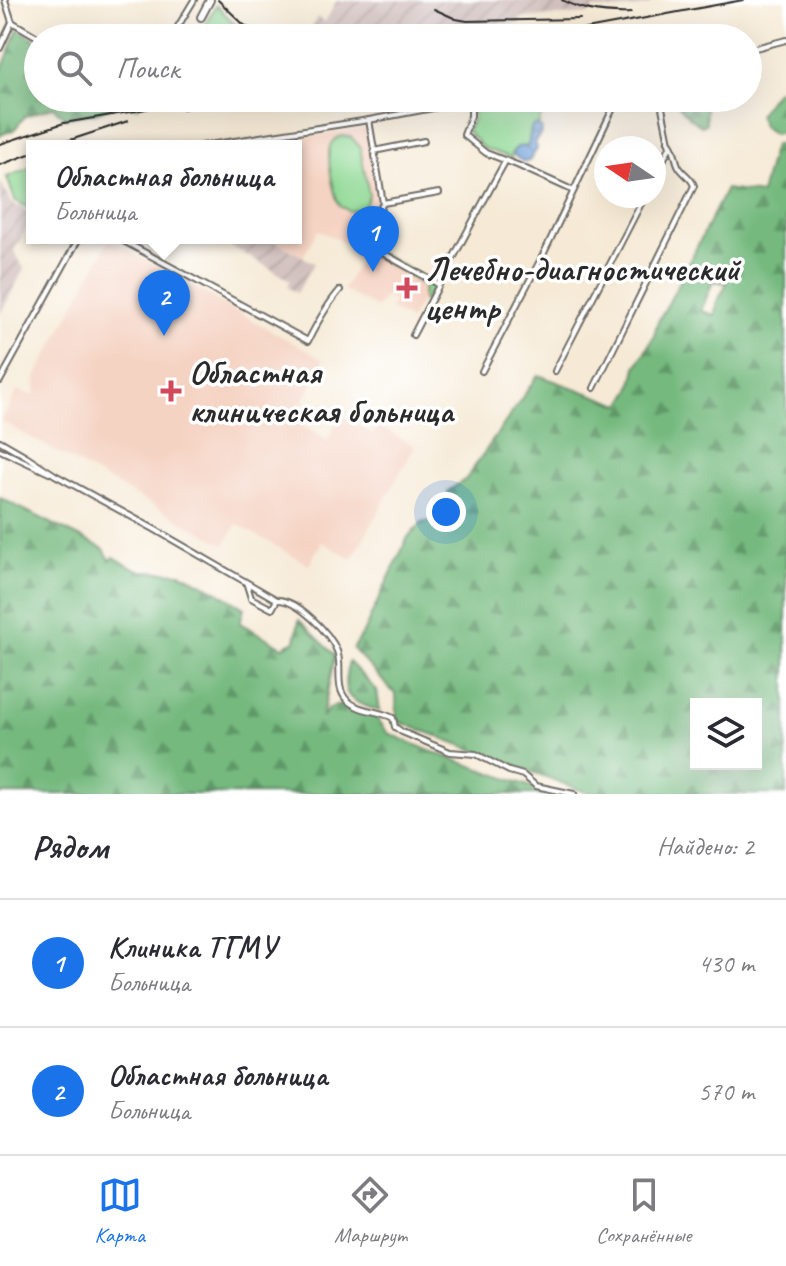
<!DOCTYPE html>
<html lang="ru">
<head>
<meta charset="utf-8">
<style>
  :root { --surface:#fff; --page:#f2f2f3; --text:#2b2b33; --muted:#7c7c81; --line:#e1e1e2; --accent:#1a73e8 }
  body { margin:0; font-family:Caveat,sans-serif; background:var(--page); color:var(--text) }
  .controls { position:absolute; right:24px; bottom:24px; display:grid; overflow:hidden; border-radius:0px; box-shadow:0 8px 32px #0002 }
  .controls button { width:72px; height:72px; display:grid; place-items:center; padding:0; border:0; border-bottom:2px solid var(--line); background:var(--surface); color:var(--text); font:40px sans-serif }
  .compass { position:absolute; left:594px; top:136px; width:72px; height:72px; border-radius:50%; background:var(--surface); box-shadow:0 8px 32px #0002; rotate:283deg }
  .you { position:absolute; left:446px; top:512px; width:28px; height:28px; margin:-20px; border:6px solid #fff; border-radius:50%; background:#1a73e8; box-shadow:0 0 0 12px #1a73e833 }
  .badge { display:grid; place-items:center; width:52px; height:52px; border-radius:50%; background:var(--accent); color:#fff; font-size:26px; font-weight:700 }
  .pin { position:absolute; translate:-50% -66px; filter:drop-shadow(0 2px 4px #0008) }
  .pin::after { content:''; position:absolute; top:42px; width:28px; height:24px; background:inherit; clip-path:polygon(0 0,100% 0,50% 100%) }
  .popup { position:absolute; left:26px; top:140px; width:276px; height:104px; box-sizing:border-box; display:grid; place-content:center; border-radius:0px; background:var(--surface); filter:drop-shadow(0 2px 6px #0005); font-size:26px; white-space:nowrap; color:var(--muted) }
  .popup b { font-size:30px; color:var(--text) }
  .popup::after { content:''; position:absolute; left:50%; top:100%; margin-left:-16px; border:16px solid transparent; border-top-color:var(--surface) }
  .list { margin:0; padding:0; list-style:none }
  h2 { display:flex; justify-content:space-between; align-items:center; height:104px; margin:0; padding:0 32px; font-size:34px }
  h2 small { font-size:26px; font-weight:400; color:var(--muted) }
  .list li { display:grid; grid-template-columns:52px 1fr auto; gap:24px; align-items:center; box-sizing:border-box; height:128px; padding:0 32px; border-top:2px solid var(--line) }
  .list b { display:block; font-size:30px; white-space:nowrap }
  .list p { margin:0; font-size:26px; white-space:nowrap; color:var(--muted) }
  .list em { font-size:26px; font-style:normal; color:var(--muted) }
  .icon { flex:none; width:44px; height:44px; fill:none; stroke:currentColor; stroke-width:2; stroke-linecap:round; stroke-linejoin:round }
  .map { position:relative; flex:none; width:786px; height:794px; overflow:hidden }
  .search { position:absolute; background:var(--surface); box-shadow:0 8px 32px #0002; left:24px; right:24px; top:24px; height:88px; display:flex; align-items:center; gap:20px; box-sizing:border-box; padding:0 28px; border-radius:44px; color:var(--muted); font-size:30px }
  .sheet { height:360px; background:var(--surface) }
  nav { display:flex; justify-content:space-around; align-items:center; box-sizing:border-box; height:112px; border-top:2px solid var(--line); background:var(--surface); font-size:22px; color:var(--muted) }
  nav a { display:grid; justify-items:center; gap:4px }
  nav .on { color:var(--accent) }
  .map>svg:first-child { display:block }
</style>
</head>
<body>
<div class="map">
<svg width="786" height="794" viewBox="0 0 786 794">
  <defs>
    <pattern id="industrial-furrows" width="10" height="10" patternUnits="userSpaceOnUse" patternTransform="scale(2)"><rect width="10" height="10" fill="#d1c0bd"/><path d="M-1 1l2-2M0 10L10 0M9 11l2-2" fill="none" stroke="#b4a5a3"/></pattern>
    <pattern id="forest-firs" width="22" height="20" patternUnits="userSpaceOnUse" patternTransform="scale(2)"><rect width="22" height="20" fill="#74b97e"/><path d="M5 1l3.5 6h-7zM16 11l3.5 6h-7z" fill="#5f9767"/></pattern>
    <pattern id="park-crowns" width="20" height="18" patternUnits="userSpaceOnUse" patternTransform="scale(2)"><rect width="20" height="18" fill="#90d995"/><path d="M2 6a3 3 0 1 1 6 0M12 15a3 3 0 1 1 6 0" fill="none" stroke="#7cba81"/></pattern>
    <pattern id="water-waves" width="16" height="10" patternUnits="userSpaceOnUse" patternTransform="scale(2)"><rect width="16" height="10" fill="#6e9fd8"/><path d="M0 5q4-4 8 0t8 0" fill="none" stroke="#5b82af"/></pattern>
  </defs>
  <rect width="100%" height="100%" fill="#fff"/>
  <filter id="ink" filterUnits="userSpaceOnUse"><feTurbulence type="fractalNoise" baseFrequency=".0125" numOctaves="2"/><feDisplacementMap in="SourceGraphic" scale="16" xChannelSelector="R" yChannelSelector="G"/><feConvolveMatrix kernelMatrix="1 2 1 2 8 2 1 2 1" color-interpolation-filters="sRGB"/></filter>
  <filter id="wash" filterUnits="userSpaceOnUse"><feTurbulence type="fractalNoise" baseFrequency=".006" numOctaves="4" result="noise"/><feDisplacementMap in="SourceGraphic" scale="32" xChannelSelector="R" yChannelSelector="G"/><feGaussianBlur stdDeviation="1.8" result="paint"/><feColorMatrix in="noise" values="0 0 0 0 0 0 0 0 0 0 0 0 0 0 0 0 0 1.4 0 .05"/><feComposite in="paint" operator="in"/></filter>
  <g filter="url(#wash)">
    <rect width="100%" height="100%" fill="#f6ead6"/>
    <g fill="#f5d3c2">
      <path d="M366,128L380,203L358,245L351,242L349,245L318,230L303,257L269,238H296V146H244Z"/>
      <path d="M109,240L324,360L293,421L327,440L341,416L373,434L378,426L415,446L352,559L322,542L309,565L237,524L225,545L1,421L18,390L30,395L35,394L36,377Z"/>
      <path d="M364,251L430,285L410,320L390,309L394,301L385,297L377,307H375L343,290Z"/>
    </g>
    <g fill="url(#industrial-furrows)">
      <path d="M337,0H653V1L648,6L618,10L592,9L590,14L520,18V23L459,26L426,34L420,38H312L311,29L317,17L325,22Z"/>
      <path d="M0,183H1L11,202L32,214V219L14,250L24,269L0,314Z"/>
      <path d="M217,238H269L314,263L297,293L287,287L290,280Z"/>
    </g>
    <g fill="#90d995" stroke="#5e8260" stroke-width="2">
      <path d="M522,98L538,104L541,98H548L538,125H534L528,146L517,147L512,153L511,158L483,148L467,131L473,120L474,106H502Z"/>
      <path d="M342,136L351,137L360,147L369,195L366,204L359,210L350,211L341,207C334,198 325,153 331,144C334,139 337,138 342,136Z"/>
      <path d="M32,167V210L15,200L7,177Z"/>
      <path d="M368,246L376,251L375,254L380,256L382,254L434,284L425,301L422,300L424,287L410,276L369,254L366,251Z"/>
    </g>
    <g fill="url(#forest-firs)" stroke="#507254" stroke-width="2" fill-rule="evenodd">
      <path d="M18,29L38,41V98H133L137,107L120,103L96,113L65,118L53,107L25,116L14,130L0,135V75Z"/>
      <path d="M786,87V132L773,134L763,126L758,115L776,91Z"/>
      <path d="M674,98H705L706,123L702,126C690,120 680,109 674,98Z"/>
      <path d="M786,142V794H591L397,721L396,695L353,649L362,635L408,537L422,523L441,519L451,506L448,491L466,479L538,375L621,405L631,389L636,367L654,336L657,323L668,304L726,189L761,194L774,145ZM713,281L727,283L716,304L715,315L701,311ZM696,704H756V764H696Z"/>
      <path d="M0,498L104,549L110,560L114,557L129,566L142,571L181,573L209,587L244,608L240,623L283,647L295,641L299,620L335,655L322,718L329,708L341,705L376,717L388,733L430,751L551,794H0Z"/>
      <path d="M349,662L377,691L380,711C349,701 339,697 349,662Z"/>
    </g>
    <path fill="url(#park-crowns)" stroke="#5e8260" stroke-width="2" d="M216,5L239,28L253,38H198Z"/>
    <path fill="url(#water-waves)" stroke="#4c6582" stroke-width="2" d="M534,125H538L542,129V133L535,141L537,149L529,161L524,162L517,158L512,153L517,147L528,146L531,128Z"/>
  </g>
  <g filter="url(#ink)">
    <g fill="none" stroke-linecap="round" stroke-linejoin="round">
      <g stroke="#726e67" stroke-width="8">
        <g id="minor">
          <path d="M5,0L12,22L39,38"/>
          <path d="M171,38L194,0"/>
          <path d="M0,48L12,22"/>
          <path d="M748,50L786,40"/>
          <path d="M471,101V116L464,135L486,153L517,165L572,190"/>
          <path d="M202,146L369,120L486,98"/>
          <path d="M374,151L424,141"/>
          <path d="M654,178L670,147L660,98"/>
          <path d="M383,203L439,193"/>
          <path d="M118,238L308,341C317,323 327,305 340,290"/>
          <path d="M365,243L438,284"/>
          <path d="M360,251L368,232L383,203L369,120"/>
          <path d="M413,335C443,277 474,218 506,160"/>
          <path d="M482,371L543,255L618,98"/>
          <path d="M555,371L645,196"/>
          <path d="M0,381L79,238"/>
          <path d="M594,388L694,186C691,176 682,174 678,165C674,156 676,149 668,141"/>
          <path d="M0,441L26,456L55,475L154,529L277,600L272,609L251,598L246,582"/>
          <path d="M0,450L49,473"/>
          <path d="M277,600C297,599 330,633 337,651C343,666 334,687 347,700C359,712 379,710 393,718L395,727L402,732L450,752L476,754L509,771L523,775L536,786L574,794"/>
        </g>
      </g>
      <g stroke="#726e67" stroke-width="10">
        <path id="major" d="M201,17L210,0"/>
      </g>
      <use href="#minor" stroke="#fff" stroke-width="4"/>
      <use href="#major" stroke="#fff" stroke-width="6"/>
      <g stroke="#2b2b2b" stroke-width="2">
        <path d="M218,0L243,24L263,38"/>
        <path d="M562,0C583,11 608,14 631,13"/>
        <path d="M434,9L456,19L467,21L580,19"/>
        <path d="M512,38L549,31"/>
        <path d="M538,38L743,0"/>
        <path d="M183,109L232,98"/>
        <path d="M0,144L64,123L141,110L193,98"/>
        <path d="M52,146L128,121"/>
        <path d="M0,165L32,153"/>
      </g>
    </g>
  </g>
  <g fill="#d1495b" stroke="#fff" stroke-width="3">
    <path d="M403 276h8v8h8v8h-8v8h-8v-8h-8v-8h8z"/>
    <path d="M167 379h8v8h8v8h-8v8h-8v-8h-8v-8h8z"/>
  </g>
  <g text-anchor="middle" stroke-width="7" stroke-linejoin="round" paint-order="stroke">
    <g font-size="34" font-weight="bold" fill="#2b2b2b" stroke="#fff" text-anchor="start">
      <text x="425" y="280">Лечебно-диагностический<tspan x="425" dy="39">центр</tspan></text>
      <text x="189" y="383">Областная<tspan x="189" dy="39">клиническая больница</tspan></text>
    </g>
  </g>
</svg>
<div class="controls">
<button><svg class="icon" aria-label="layers" viewBox="0 0 24 24"><path d="M12 4l9 5-9 5-9-5zM3 14l9 5 9-5"/></svg></button>
</div>
<svg class="compass" viewBox="-18 -18 36 36"><path d="M0-13l5 13h-10z" fill="#e53935"/><path d="M0 13l5-13h-10z" fill="#7c7c81"/></svg>
<div class="you"></div>
<div class="pin badge" style="left:373px;top:272px">1</div>
<div class="pin badge" style="left:164px;top:336px">2</div>
<div class="popup"><b>Областная больница</b>Больница</div>
<div class="search"><svg class="icon" aria-label="search" viewBox="0 0 24 24"><circle cx="10" cy="10" r="6"/><path d="M15 15l6 6"/></svg>Поиск</div>
</div>
<section class="sheet">
<h2>Рядом<small>Найдено: 2</small></h2>
<ul class="list">
<li><span class="badge">1</span><div><b>Клиника ТГМУ</b><p>Больница</p></div><em>430 m</em></li>
<li><span class="badge">2</span><div><b>Областная больница</b><p>Больница</p></div><em>570 m</em></li>
</ul>
</section>
<nav>
<a class="on"><svg class="icon" aria-label="map" viewBox="0 0 24 24"><path d="M3 6l6-2 6 2 6-2v14l-6 2-6-2-6 2zM9 4v14M15 6v14"/></svg>Карта</a>
<a><svg class="icon" aria-label="directions" viewBox="0 0 24 24"><path d="M12 3l9 9-9 9-9-9zM9 14v-3h6M13 9l2 2-2 2"/></svg>Маршрут</a>
<a><svg class="icon" aria-label="saved" viewBox="0 0 24 24"><path d="M7 4h10v16l-5-4-5 4z"/></svg>Сохранённые</a>
</nav>
</body>
</html>
